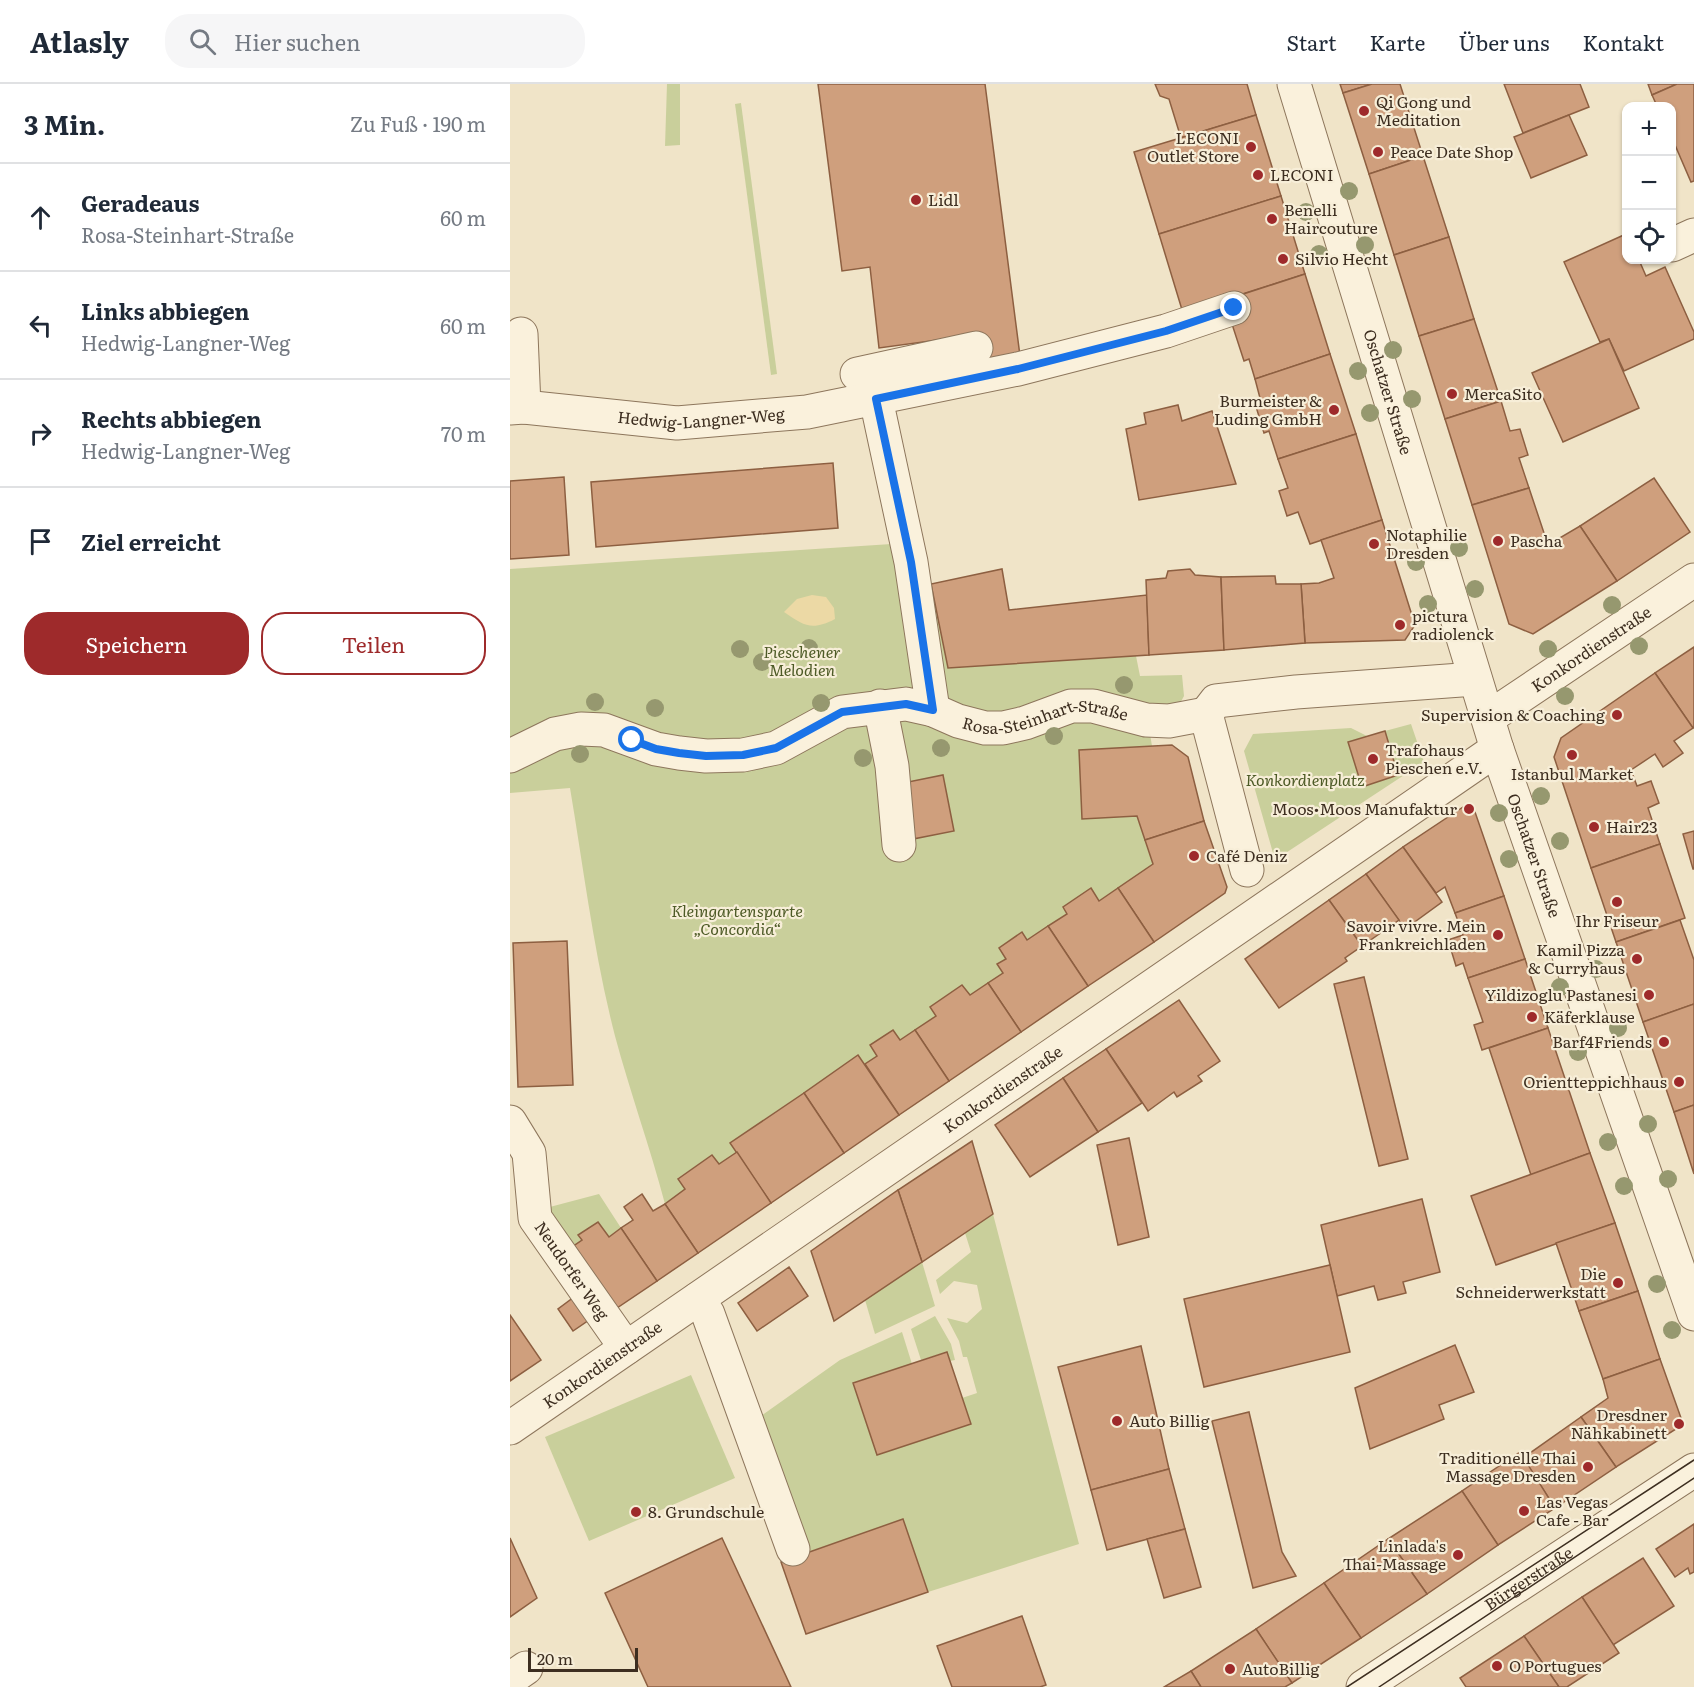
<!DOCTYPE html>
<html lang="de">
<head>
<meta charset="utf-8">
<style>
  :root { --surface:#fff; --page:#f6f6f7; --text:#1f2937; --muted:#747a83; --line:#e0e1e3; --accent:#9e2a2b }
  body { margin:0; font-family:Literata,serif; background:var(--page); color:var(--text) }
  .controls { position:absolute; right:18px; top:18px; display:grid; overflow:hidden; border-radius:12px; box-shadow:0 2px 4px #0004 }
  .controls button { width:54px; height:54px; display:grid; place-items:center; padding:0; border:0; border-bottom:2px solid var(--line); background:var(--surface); color:var(--text); font:30px sans-serif }
  .scale { position:absolute; left:18px; bottom:15px; width:110px; box-sizing:border-box; padding-left:6px; border:3px solid #3d2e20; border-top:0; font-size:16px; line-height:21px; white-space:nowrap; color:#3d2e20; -webkit-text-stroke:4px #f7eed8; paint-order:stroke }
  .stop { position:absolute; width:18px; height:18px; margin:-14px; border:4px solid #1a73e8; border-radius:50%; background:#fff }
  .stop.end { background:#1a73e8; border-color:#fff; box-shadow:0 2px 6px #0008 }
  .list { margin:0; padding:0; list-style:none }
  h2 { display:flex; justify-content:space-between; align-items:center; height:78px; margin:0; padding:0 24px; font-size:26px }
  h2 small { font-size:20px; font-weight:400; color:var(--muted) }
  .list li { display:grid; grid-template-columns:39px 1fr auto; gap:18px; align-items:center; box-sizing:border-box; height:108px; padding:0 24px; border-top:2px solid var(--line) }
  .list b { display:block; font-size:22px; white-space:nowrap }
  .list p { margin:0; font-size:20px; white-space:nowrap; color:var(--muted) }
  .list em { font-size:20px; font-style:normal; color:var(--muted) }
  .actions { display:flex; gap:12px; padding:18px 24px }
  .actions a { flex:1; padding:14px 0; border:2px solid var(--accent); border-radius:24px; text-align:center; font-size:21px; color:var(--accent) }
  .actions .main { background:var(--accent); color:#fff }
  .icon { flex:none; width:33px; height:33px; fill:none; stroke:currentColor; stroke-width:2; stroke-linecap:round; stroke-linejoin:round }
  .map { position:relative; flex:none; width:1184px; height:1603px; overflow:hidden }
  header { display:flex; align-items:center; gap:36px; box-sizing:border-box; height:84px; padding:0 30px; background:var(--surface); border-bottom:2px solid var(--line) }
  header strong { font-size:28px }
  nav { display:flex; gap:33px; margin-inline-start:auto; font-size:21px }
  .search { width:420px; height:54px; background:var(--page); display:flex; align-items:center; gap:15px; box-sizing:border-box; padding:0 21px; border-radius:24px; color:var(--muted); font-size:22px }
  main { display:flex }
  aside { flex:1; background:var(--surface) }
  .map>svg:first-child { display:block }
</style>
</head>
<body>
<header>
<strong>Atlasly</strong>
<div class="search"><svg class="icon" aria-label="search" viewBox="0 0 24 24"><circle cx="10" cy="10" r="6"/><path d="M15 15l6 6"/></svg>Hier suchen</div>
<nav><a>Start</a><a>Karte</a><a>Über uns</a><a>Kontakt</a></nav>
</header>
<main>
<aside>
<h2>3 Min.<small>Zu Fuß · 190 m</small></h2>
<ul class="list">
<li><svg class="icon" aria-label="ahead" viewBox="0 0 24 24"><path d="M12 20V5M6 11l6-6 6 6"/></svg><div><b>Geradeaus</b><p>Rosa-Steinhart-Straße</p></div><em>60 m</em></li>
<li><svg class="icon" aria-label="left" viewBox="0 0 24 24"><path d="M17 20v-9H6M10 6l-5 5 5 5"/></svg><div><b>Links abbiegen</b><p>Hedwig-Langner-Weg</p></div><em>60 m</em></li>
<li><svg class="icon" aria-label="right" viewBox="0 0 24 24"><path d="M7 20v-9h11M14 6l5 5-5 5"/></svg><div><b>Rechts abbiegen</b><p>Hedwig-Langner-Weg</p></div><em>70 m</em></li>
<li><svg class="icon" aria-label="arrive" viewBox="0 0 24 24"><path d="M6 21V4h12l-3 4 3 4H6"/></svg><div><b>Ziel erreicht</b></div></li>
</ul>
<div class="actions"><a class="main">Speichern</a><a>Teilen</a></div>
</aside>
<div class="map">
<svg width="1184" height="1603" viewBox="0 0 1184 1603">
  <rect width="100%" height="100%" fill="#f0e4c8"/>
  <g fill="#c9cf9b">
    <path d="M157,0H170V61L155,62Z"/>
    <path d="M231,19L267,290L261,291L225,20Z"/>
    <path d="M412,458L439,584L626,572L630,592L672,591L674,612L668,623L635,620L642,662L627,732L643,780L589,817L581,805L553,823L557,830L517,856L512,848L489,864L496,875L487,880L493,889L460,911L452,901L420,923L426,932L390,956L383,946L360,961L367,972L355,980L348,972L221,1058L227,1068L209,1080L202,1071L168,1094L175,1105L155,1120C140,1063 120,1008 105,952C84,871 74,787 60,704L0,709V485Z"/>
    <path d="M901,640L914,678L765,776L734,667L743,650L841,644L857,652L838,658L852,702L888,691L875,647Z"/>
    <path d="M89,1110L111,1144L99,1153L88,1138L69,1150L72,1156L62,1163L36,1124Z"/>
    <path d="M483,1130L569,1460L418,1508L393,1436L298,1468L251,1332L330,1276L392,1248L402,1280L343,1299L367,1371L461,1340L452,1314L467,1309L457,1273H453L449,1257L437,1234L457,1239L472,1225L467,1201L444,1197L430,1210L426,1196L461,1168L455,1149Z"/>
    <path d="M412,1178L425,1222L365,1250L355,1216Z"/>
    <path d="M425,1232L441,1260L445,1276L440,1277L436,1268L411,1276L401,1245Z"/>
    <path d="M181,1291L225,1394L79,1457L35,1353Z"/>
  </g>
  <path fill="#ecd9a5" d="M302,511L316,513L324,524L325,535C302,547 294,542 274,528L287,515Z"/>
  <g fill="#cf9f7d" stroke="#8d5f41" stroke-width="1.5">
    <path d="M308,0H475L510,272L468,280L464,251L369,264L360,183L332,187Z"/>
    <path d="M645,0H737L746,31L671,54L659,15L650,12Z"/>
    <path d="M830,0H862L833,9Z"/>
    <path d="M862,0H890L913,72L859,90L833,9Z"/>
    <path d="M994,0H1070L1079,23L1013,49Z"/>
    <path d="M1138,0H1167L1142,11Z"/>
    <path d="M1167,0H1184V97L1181,98L1162,54V22H1147L1142,11Z"/>
    <path d="M746,31L771,112L649,150L624,68Z"/>
    <path d="M1059,31L1077,71L1021,94L1004,53Z"/>
    <path d="M913,72L939,153L884,171L859,90Z"/>
    <path d="M771,112L795,190L673,229L649,150Z"/>
    <path d="M1116,150V176H1129L1136,192L1155,183L1184,248V255L1114,287L1099,255L1090,258L1054,178Z"/>
    <path d="M939,153L964,235L909,252L884,171Z"/>
    <path d="M795,190L820,270L745,295L739,275L734,277L721,237V214Z"/>
    <path d="M964,235L991,317L935,335L909,252Z"/>
    <path d="M1099,255L1129,324L1053,358L1022,289Z"/>
    <path d="M820,270L846,350L768,375L759,347L754,349L744,316L750,314L745,295Z"/>
    <path d="M991,317L1000,347L1010,345L1018,371L1009,374L1019,404L962,421L935,335Z"/>
    <path d="M668,321L672,337L702,327L726,400L629,416L616,345L636,340L634,329Z"/>
    <path d="M846,350L872,436L800,460L788,428L777,432L769,407L778,404L768,375Z"/>
    <path d="M323,379L328,444L86,463L81,398Z"/>
    <path d="M54,393L59,471L0,475V397Z"/>
    <path d="M1144,394L1180,448L1107,497L1070,442Z"/>
    <path d="M1019,404L1038,461L1070,442L1107,497L1023,550L999,540L962,421Z"/>
    <path d="M872,436L905,541L895,556L795,559L791,500L809,499L824,494L811,456Z"/>
    <path d="M492,485L499,526L637,511L639,571L438,584L421,500Z"/>
    <path d="M680,485L685,491L711,493L714,566L639,571L636,496L656,494L658,487Z"/>
    <path d="M765,492L766,500H791L795,559L714,566L711,493Z"/>
    <path d="M1184,563V643L1183,644L1145,589Z"/>
    <path d="M1145,589L1183,644L1164,657L1173,669L1153,683L1145,670L1121,686L1127,702L1141,697L1149,719L1138,724L1150,760L1081,784L1044,673L1051,654Z"/>
    <path d="M875,647L888,691L852,703L838,658Z"/>
    <path d="M662,661L678,673L694,737L635,756L627,732L572,735L569,666Z"/>
    <path d="M433,691L444,747L403,755L393,699Z"/>
    <path d="M953,723L965,728L994,812L945,829L935,803L926,809L893,763Z"/>
    <path d="M694,737L717,803L715,809L644,858L608,804L643,780L635,756Z"/>
    <path d="M1184,747V785H1183L1173,750Z"/>
    <path d="M1150,760L1175,834L1106,858L1081,784Z"/>
    <path d="M893,763L932,818L895,845L856,790Z"/>
    <path d="M856,790L889,836L852,862L819,816Z"/>
    <path d="M581,804L589,817L608,804L644,858L578,902L538,842L557,830L553,823Z"/>
    <path d="M994,812L1015,875L958,894L953,879L946,882L938,856L953,851L945,829Z"/>
    <path d="M819,816L852,862L835,874L837,877L769,924L735,875Z"/>
    <path d="M1170,836L1184,876V920L1133,938L1106,858Z"/>
    <path d="M538,842L578,902L511,948L478,899L493,889L487,880L496,875L489,864L512,848L517,856Z"/>
    <path d="M57,857L63,1001L8,1003L3,859Z"/>
    <path d="M1015,875L1038,944L972,966L964,941L973,938L958,894Z"/>
    <path d="M854,893L898,1075L869,1082L824,900Z"/>
    <path d="M478,899L511,948L439,997L405,946L426,932L420,923L452,901L460,911Z"/>
    <path d="M669,916L710,977L688,992L692,997L667,1013L664,1008L638,1027L596,965Z"/>
    <path d="M1184,920V1021L1164,1028L1133,938Z"/>
    <path d="M1038,944L1080,1069L1021,1091L979,964Z"/>
    <path d="M383,946L390,956L405,946L439,997L389,1031L355,980L367,972L360,961Z"/>
    <path d="M596,965L632,1019L588,1048L553,994Z"/>
    <path d="M348,971L389,1031L334,1069L294,1009Z"/>
    <path d="M553,994L588,1048L520,1093L485,1041Z"/>
    <path d="M294,1009L334,1069L261,1119L220,1059Z"/>
    <path d="M1184,1021V1090L1164,1028Z"/>
    <path d="M619,1054L639,1153L608,1161L587,1061Z"/>
    <path d="M462,1057L483,1130L412,1178L388,1106Z"/>
    <path d="M227,1068L261,1119L188,1169L155,1120L175,1105L168,1095L202,1071L209,1080Z"/>
    <path d="M1080,1069L1105,1139L986,1181L961,1112Z"/>
    <path d="M388,1106L412,1178L324,1237L301,1167Z"/>
    <path d="M132,1110L143,1127L155,1120L188,1169L147,1197L111,1144L123,1136L114,1123Z"/>
    <path d="M912,1115L930,1188L893,1198L896,1209L868,1216L864,1202L827,1212L811,1141Z"/>
    <path d="M88,1138L99,1153L111,1144L147,1197L104,1226L62,1163L72,1156L68,1151Z"/>
    <path d="M1105,1139L1128,1207L1069,1227L1046,1159Z"/>
    <path d="M820,1181L840,1268L694,1303L674,1215Z"/>
    <path d="M279,1183L298,1212L247,1247L228,1219Z"/>
    <path d="M1128,1207L1150,1275L1093,1295L1069,1227Z"/>
    <path d="M64,1213L79,1236L63,1247L48,1225Z"/>
    <path d="M0,1231L31,1276L0,1297Z"/>
    <path d="M945,1261L964,1308L929,1321L934,1335L860,1365L845,1304Z"/>
    <path d="M631,1262L659,1385L581,1406L548,1283Z"/>
    <path d="M437,1268L461,1340L367,1371L343,1299Z"/>
    <path d="M1150,1275L1171,1334L1166,1345L1106,1383L1071,1333L1098,1314L1093,1295Z"/>
    <path d="M739,1328L772,1468L786,1492L743,1504L702,1337Z"/>
    <path d="M1071,1333L1106,1383L1045,1424L1013,1374Z"/>
    <path d="M1010,1368L1045,1424L988,1461L952,1407Z"/>
    <path d="M659,1385L675,1445L597,1466L581,1406Z"/>
    <path d="M952,1407L988,1461L917,1510L878,1455Z"/>
    <path d="M393,1435L418,1508L296,1550L271,1478Z"/>
    <path d="M1184,1440V1488L1180,1490L1178,1484L1165,1493L1146,1465Z"/>
    <path d="M675,1445L691,1503L654,1514L637,1455Z"/>
    <path d="M0,1454L27,1514L0,1533Z"/>
    <path d="M212,1454L281,1603H138L95,1509Z"/>
    <path d="M878,1455L917,1510L851,1554L814,1499Z"/>
    <path d="M1133,1474L1164,1522L1103,1561L1072,1513Z"/>
    <path d="M814,1499L851,1554L782,1599L746,1545Z"/>
    <path d="M1072,1513L1109,1569L1057,1603H1049L1014,1552Z"/>
    <path d="M512,1532L536,1601L530,1603H442L427,1562Z"/>
    <path d="M746,1545L782,1599L775,1603H691L681,1587Z"/>
    <path d="M1014,1552L1049,1603H956L950,1594Z"/>
    <path d="M681,1587L691,1603H654Z"/>
  </g>
  <g fill="none" stroke-linecap="round" stroke-linejoin="round">
    <g stroke="#8d765c" stroke-width="35">
      <g id="minor">
        <path id="s1" d="M784,0L987,665L1184,1230"/>
        <path d="M1162,161L1184,151"/>
        <path d="M11,250L14,323"/>
        <path d="M347,290L466,264"/>
        <path d="M366,315L401,478L423,626"/>
        <path id="s2" d="M0,324L14,323L167,339L297,328L508,285L656,247L724,224"/>
        <path d="M370,622L382,682L389,761"/>
        <path id="s3" d="M978,634L1184,496"/>
        <path id="s4" d="M0,672L45,650L71,645L94,646L146,665L169,669L196,672L233,671L266,664L332,628L396,620L423,626L448,637L475,644H493L515,639L561,622H583L636,636L659,637L696,630"/>
        <path d="M737,786L696,630L706,617L786,608L965,595"/>
        <path id="s5" d="M0,1038L19,1069L25,1134L116,1264"/>
        <path d="M188,1215L198,1230L283,1465"/>
        <path id="s6" d="M0,1344L987,665"/>
        <path d="M0,1595L16,1584"/>
        <path id="s7" d="M853,1603L1184,1386"/>
      </g>
    </g>
    <use href="#minor" stroke="#faf1dc" stroke-width="33"/>
    <g stroke="#3d2e20" stroke-width="1.5">
      <path d="M837,1603L1184,1376"/>
      <path d="M869,1603L1184,1394"/>
    </g>
  </g>
  <g fill="#96986f">
    <circle cx="839" cy="107" r="9"/>
    <circle cx="796" cy="128" r="9"/>
    <circle cx="855" cy="161" r="9"/>
    <circle cx="809" cy="170" r="9"/>
    <circle cx="883" cy="266" r="9"/>
    <circle cx="848" cy="287" r="9"/>
    <circle cx="902" cy="315" r="9"/>
    <circle cx="860" cy="329" r="9"/>
    <circle cx="949" cy="464" r="9"/>
    <circle cx="906" cy="478" r="9"/>
    <circle cx="965" cy="505" r="9"/>
    <circle cx="918" cy="520" r="9"/>
    <circle cx="1102" cy="521" r="9"/>
    <circle cx="1129" cy="562" r="9"/>
    <circle cx="299" cy="564" r="9"/>
    <circle cx="230" cy="565" r="9"/>
    <circle cx="1038" cy="565" r="9"/>
    <circle cx="252" cy="578" r="9"/>
    <circle cx="614" cy="601" r="9"/>
    <circle cx="1055" cy="612" r="9"/>
    <circle cx="85" cy="618" r="9"/>
    <circle cx="311" cy="619" r="9"/>
    <circle cx="145" cy="624" r="9"/>
    <circle cx="544" cy="652" r="9"/>
    <circle cx="431" cy="664" r="9"/>
    <circle cx="70" cy="670" r="9"/>
    <circle cx="353" cy="674" r="9"/>
    <circle cx="1031" cy="712" r="9"/>
    <circle cx="989" cy="729" r="9"/>
    <circle cx="1050" cy="757" r="9"/>
    <circle cx="999" cy="775" r="9"/>
    <circle cx="1086" cy="885" r="9"/>
    <circle cx="1050" cy="903" r="9"/>
    <circle cx="1108" cy="944" r="9"/>
    <circle cx="1068" cy="968" r="9"/>
    <circle cx="1138" cy="1040" r="9"/>
    <circle cx="1098" cy="1058" r="9"/>
    <circle cx="1158" cy="1095" r="9"/>
    <circle cx="1114" cy="1102" r="9"/>
    <circle cx="1147" cy="1200" r="9"/>
    <circle cx="1162" cy="1246" r="9"/>
  </g>
  <g fill="none" stroke-linecap="round" stroke-linejoin="round">
    <path stroke="#1a73e8" stroke-width="8" d="M122,656L146,665L169,669L196,672L233,671L266,664L332,628L396,620L423,626L401,478L366,315L508,285L656,247L724,224"/>
  </g>
  <g fill="#9e2a2b" stroke="#f7eed8" stroke-width="2">
    <circle cx="854" cy="27" r="6"/>
    <circle cx="741" cy="63" r="6"/>
    <circle cx="868" cy="68" r="6"/>
    <circle cx="748" cy="91" r="6"/>
    <circle cx="406" cy="116" r="6"/>
    <circle cx="762" cy="135" r="6"/>
    <circle cx="773" cy="175" r="6"/>
    <circle cx="942" cy="310" r="6"/>
    <circle cx="824" cy="326" r="6"/>
    <circle cx="988" cy="457" r="6"/>
    <circle cx="864" cy="460" r="6"/>
    <circle cx="890" cy="541" r="6"/>
    <circle cx="1107" cy="631" r="6"/>
    <circle cx="1062" cy="671" r="6"/>
    <circle cx="863" cy="675" r="6"/>
    <circle cx="959" cy="725" r="6"/>
    <circle cx="1084" cy="743" r="6"/>
    <circle cx="684" cy="772" r="6"/>
    <circle cx="1107" cy="818" r="6"/>
    <circle cx="988" cy="851" r="6"/>
    <circle cx="1127" cy="875" r="6"/>
    <circle cx="1139" cy="911" r="6"/>
    <circle cx="1022" cy="933" r="6"/>
    <circle cx="1154" cy="958" r="6"/>
    <circle cx="1169" cy="998" r="6"/>
    <circle cx="1108" cy="1199" r="6"/>
    <circle cx="607" cy="1337" r="6"/>
    <circle cx="1169" cy="1340" r="6"/>
    <circle cx="1078" cy="1383" r="6"/>
    <circle cx="1014" cy="1427" r="6"/>
    <circle cx="126" cy="1428" r="6"/>
    <circle cx="948" cy="1471" r="6"/>
    <circle cx="987" cy="1582" r="6"/>
    <circle cx="720" cy="1585" r="6"/>
  </g>
  <g text-anchor="middle" stroke-width="4.5" stroke-linejoin="round" paint-order="stroke">
    <g font-size="16" fill="#3d2e20" stroke="#f7eed8" text-anchor="start">
      <text x="866" y="24">Qi Gong und<tspan x="866" dy="18">Meditation</tspan></text>
      <text x="729" y="60" text-anchor="end">LECONI<tspan x="729" dy="18">Outlet Store</tspan></text>
      <text x="880" y="74">Peace Date Shop</text>
      <text x="760" y="97">LECONI</text>
      <text x="418" y="122">Lidl</text>
      <text x="774" y="132">Benelli<tspan x="774" dy="18">Haircouture</tspan></text>
      <text x="785" y="181">Silvio Hecht</text>
      <text x="954" y="316">MercaSito</text>
      <text x="812" y="323" text-anchor="end">Burmeister &amp;<tspan x="812" dy="18">Luding GmbH</tspan></text>
      <text x="876" y="457">Notaphilie<tspan x="876" dy="18">Dresden</tspan></text>
      <text x="1000" y="463">Pascha</text>
      <text x="902" y="538">pictura<tspan x="902" dy="18">radiolenck</tspan></text>
      <text x="1095" y="637" text-anchor="end">Supervision &amp; Coaching</text>
      <text x="875" y="672">Trafohaus<tspan x="875" dy="18">Pieschen e.V.</tspan></text>
      <text x="1062" y="696" text-anchor="middle">Istanbul Market</text>
      <text x="947" y="731" text-anchor="end">Moos•Moos Manufaktur</text>
      <text x="1096" y="749">Hair23</text>
      <text x="696" y="778">Café Deniz</text>
      <text x="1107" y="843" text-anchor="middle">Ihr Friseur</text>
      <text x="976" y="848" text-anchor="end">Savoir vivre. Mein<tspan x="976" dy="18">Frankreichladen</tspan></text>
      <text x="1115" y="872" text-anchor="end">Kamil Pizza<tspan x="1115" dy="18">&amp; Curryhaus</tspan></text>
      <text x="1127" y="917" text-anchor="end">Yildizoglu Pastanesi</text>
      <text x="1034" y="939">Käferklause</text>
      <text x="1142" y="964" text-anchor="end">Barf4Friends</text>
      <text x="1157" y="1004" text-anchor="end">Orientteppichhaus</text>
      <text x="1096" y="1196" text-anchor="end">Die<tspan x="1096" dy="18">Schneiderwerkstatt</tspan></text>
      <text x="1157" y="1337" text-anchor="end">Dresdner<tspan x="1157" dy="18">Nähkabinett</tspan></text>
      <text x="619" y="1343">Auto Billig</text>
      <text x="1066" y="1380" text-anchor="end">Traditionelle Thai<tspan x="1066" dy="18">Massage Dresden</tspan></text>
      <text x="1026" y="1424">Las Vegas<tspan x="1026" dy="18">Cafe - Bar</tspan></text>
      <text x="138" y="1434">8. Grundschule</text>
      <text x="936" y="1468" text-anchor="end">Linlada's<tspan x="936" dy="18">Thai-Massage</tspan></text>
      <text x="999" y="1588">O Portugues</text>
      <text x="732" y="1591">AutoBillig</text>
    </g>
    <g font-size="16" fill="#3d2e20" stroke="#f7eed8">
      <text dy="6" stroke="none"><textPath href="#s1" startOffset="322">Oschatzer Straße</textPath></text>
      <text dy="6" stroke="none"><textPath href="#s2" startOffset="192">Hedwig-Langner-Weg</textPath></text>
      <text dy="6" stroke="none"><textPath href="#s3" startOffset="124">Konkordienstraße</textPath></text>
      <text dy="6" stroke="none"><textPath href="#s4" startOffset="561">Rosa-Steinhart-Straße</textPath></text>
      <text dy="6" stroke="none"><textPath href="#s1" startOffset="808">Oschatzer Straße</textPath></text>
      <text dy="6" stroke="none"><textPath href="#s6" startOffset="598">Konkordienstraße</textPath></text>
      <text dy="6" stroke="none"><textPath href="#s5" startOffset="166">Neudorfer Weg</textPath></text>
      <text dy="6" stroke="none"><textPath href="#s6" startOffset="112">Konkordienstraße</textPath></text>
      <text dy="6" stroke="none"><textPath href="#s7" startOffset="198">Bürgerstraße</textPath></text>
    </g>
    <g font-size="16" font-style="italic" fill="#4d5a26" stroke="#f7eed8">
      <text x="292" y="574">Pieschener<tspan x="292" dy="18">Melodien</tspan></text>
      <text x="795" y="702">Konkordienplatz</text>
      <text x="227" y="833">Kleingartensparte<tspan x="227" dy="18">„Concordia“</tspan></text>
    </g>
  </g>
</svg>
<div class="controls">
<button>+</button>
<button>−</button>
<button><svg class="icon" aria-label="locate" viewBox="0 0 24 24"><circle cx="12" cy="12" r="6"/><path d="M12 2v4M12 18v4M2 12h4M18 12h4"/></svg></button>
</div>
<div class="scale">20 m</div>
<div class="stop" style="left:122px;top:656px"></div>
<div class="stop end" style="left:724px;top:224px"></div>
</div>
</main>
</body>
</html>
